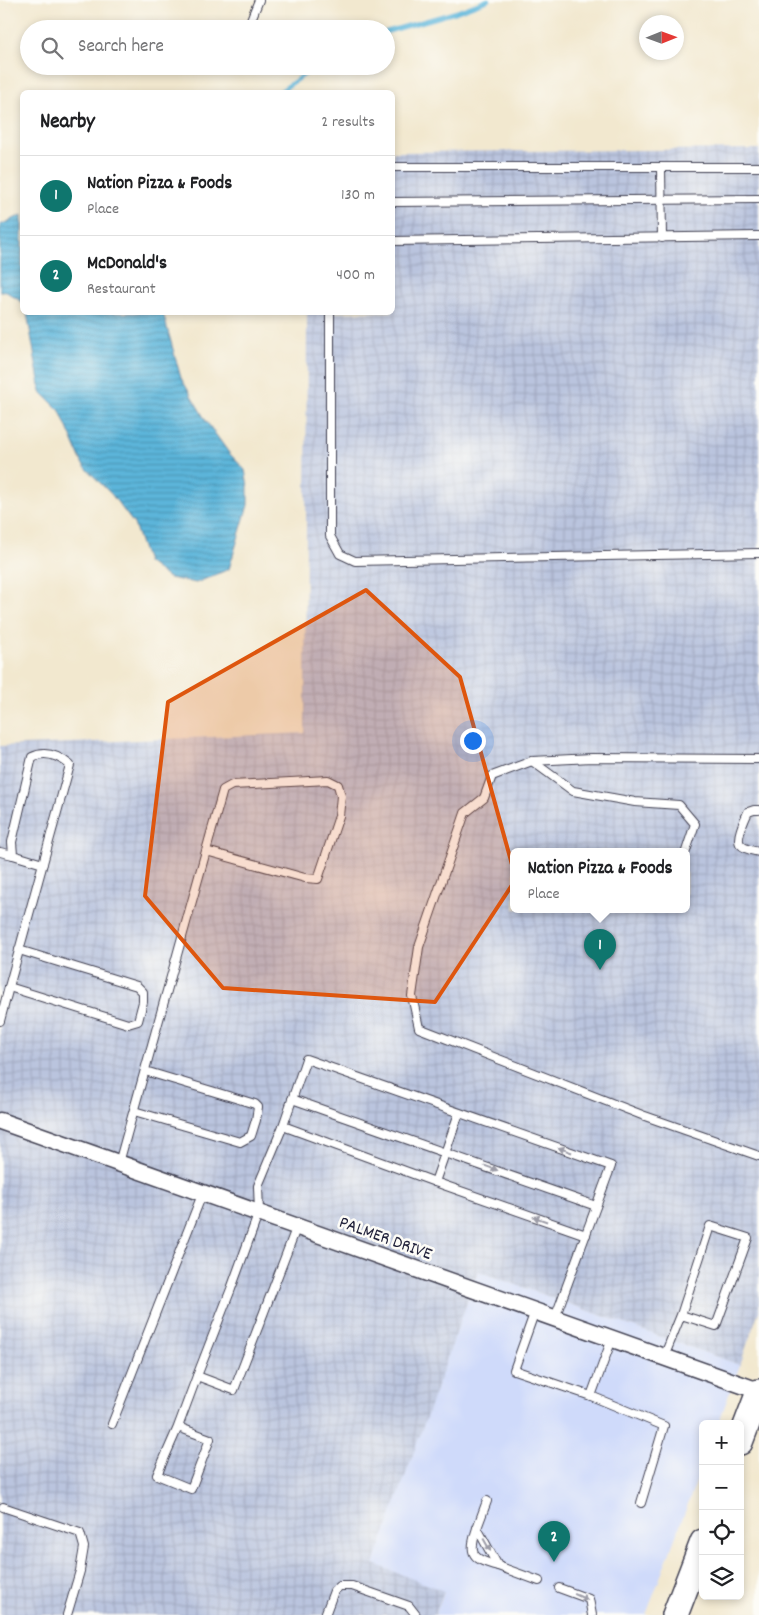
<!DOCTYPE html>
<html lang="en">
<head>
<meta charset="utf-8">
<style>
  :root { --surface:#fff; --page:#f2f2f2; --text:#202124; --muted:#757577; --line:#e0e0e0; --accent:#0f766e }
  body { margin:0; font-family:Dekko,sans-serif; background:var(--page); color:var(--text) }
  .controls { position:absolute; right:15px; bottom:15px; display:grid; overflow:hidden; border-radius:8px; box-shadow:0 2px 8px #0003 }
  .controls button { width:45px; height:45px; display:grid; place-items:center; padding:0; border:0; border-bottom:1px solid var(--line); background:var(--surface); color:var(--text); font:25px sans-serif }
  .compass { position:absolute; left:639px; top:15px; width:45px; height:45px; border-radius:50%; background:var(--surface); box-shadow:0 2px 8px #0003; rotate:89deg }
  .you { position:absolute; left:472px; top:740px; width:18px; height:18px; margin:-12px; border:4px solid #fff; border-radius:50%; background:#1a73e8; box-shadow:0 0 0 8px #1a73e833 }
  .badge { display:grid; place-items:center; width:32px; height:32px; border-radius:50%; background:var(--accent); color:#fff; font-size:16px; font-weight:700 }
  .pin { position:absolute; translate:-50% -41px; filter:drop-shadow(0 1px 2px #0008) }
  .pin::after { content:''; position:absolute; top:26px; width:18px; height:15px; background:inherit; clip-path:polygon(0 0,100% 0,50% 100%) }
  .popup { position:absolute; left:510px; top:848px; width:180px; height:65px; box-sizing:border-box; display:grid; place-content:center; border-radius:8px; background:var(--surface); filter:drop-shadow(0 1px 4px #0005); font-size:16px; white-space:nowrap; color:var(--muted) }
  .popup b { font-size:19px; color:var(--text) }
  .popup::after { content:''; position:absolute; left:50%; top:100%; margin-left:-10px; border:10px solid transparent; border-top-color:var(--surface) }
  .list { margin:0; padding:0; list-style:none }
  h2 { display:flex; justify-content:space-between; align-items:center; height:65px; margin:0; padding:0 20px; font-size:21px }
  h2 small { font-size:16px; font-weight:400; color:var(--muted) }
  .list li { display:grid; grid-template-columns:32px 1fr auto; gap:15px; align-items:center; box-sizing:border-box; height:80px; padding:0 20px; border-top:1px solid var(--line) }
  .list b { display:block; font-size:19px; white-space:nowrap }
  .list p { margin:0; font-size:16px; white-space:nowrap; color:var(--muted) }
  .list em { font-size:16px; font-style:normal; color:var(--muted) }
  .icon { flex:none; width:28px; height:28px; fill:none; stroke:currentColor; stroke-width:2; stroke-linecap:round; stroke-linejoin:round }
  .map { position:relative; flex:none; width:759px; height:1615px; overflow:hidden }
  .search { position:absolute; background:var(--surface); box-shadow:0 2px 8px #0003; left:20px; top:20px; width:375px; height:55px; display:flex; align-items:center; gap:12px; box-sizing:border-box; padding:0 18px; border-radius:28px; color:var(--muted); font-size:19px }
  .panel { position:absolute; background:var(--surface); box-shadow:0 2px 8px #0003; left:20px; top:90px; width:375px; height:225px; border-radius:8px }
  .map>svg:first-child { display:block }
</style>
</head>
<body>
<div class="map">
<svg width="759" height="1615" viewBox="0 0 759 1615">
  <defs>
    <pattern id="industrial-grid" width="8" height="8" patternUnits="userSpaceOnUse" patternTransform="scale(1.25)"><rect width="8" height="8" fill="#bac4de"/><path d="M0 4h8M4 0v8" fill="none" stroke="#a0a8bf"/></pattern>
    <pattern id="water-rules" width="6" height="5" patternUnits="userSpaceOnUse" patternTransform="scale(1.25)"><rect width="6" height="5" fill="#5cb5da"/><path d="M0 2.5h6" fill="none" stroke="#4c93b2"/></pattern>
  </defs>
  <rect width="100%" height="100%" fill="#fdfcf7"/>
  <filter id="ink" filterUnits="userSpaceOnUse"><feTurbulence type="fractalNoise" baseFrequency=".02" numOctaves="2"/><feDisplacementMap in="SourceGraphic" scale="10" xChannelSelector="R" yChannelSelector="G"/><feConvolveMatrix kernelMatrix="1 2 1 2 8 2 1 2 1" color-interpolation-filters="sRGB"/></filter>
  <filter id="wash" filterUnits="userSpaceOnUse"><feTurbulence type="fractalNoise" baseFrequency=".0096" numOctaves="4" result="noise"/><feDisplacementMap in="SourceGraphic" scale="20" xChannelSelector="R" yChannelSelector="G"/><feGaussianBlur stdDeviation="1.12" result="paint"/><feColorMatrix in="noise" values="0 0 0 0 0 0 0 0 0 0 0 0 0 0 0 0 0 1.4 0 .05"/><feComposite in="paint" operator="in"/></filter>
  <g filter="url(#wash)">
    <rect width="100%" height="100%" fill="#f2e8cf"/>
    <path fill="#cfdafa" d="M478,1271L740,1365L718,1424H703V1464L646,1615H435L444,1592L373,1564Z"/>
    <path fill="url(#industrial-grid)" fill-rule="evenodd" d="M759,149V1311L740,1365L478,1271L374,1564L444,1591L435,1615H0V746L305,733L307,313L392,312L393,152ZM514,851H686V909H514Z"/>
    <g fill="url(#water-rules)" stroke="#3f6c8a">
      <path d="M22,215V302L5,291L0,292V225Z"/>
      <path d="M27,313H163L181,378L206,421L229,453L245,470L248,486V505L229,569L196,583L169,578L147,562L134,524L112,495L83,465L60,411L41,392Z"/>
    </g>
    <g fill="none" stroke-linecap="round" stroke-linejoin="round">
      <g stroke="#5cb5da" stroke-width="4.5">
        <path d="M386,32L456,12L488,0"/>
        <path d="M279,92L317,66"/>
      </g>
    </g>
  </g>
  <g filter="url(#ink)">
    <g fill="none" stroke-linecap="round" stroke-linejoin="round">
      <g stroke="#414051" stroke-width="10">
        <g id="lane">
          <path d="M245,29L248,27L259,0"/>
          <path d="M123,67L127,66"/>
          <path d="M392,167H759"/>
          <path d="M661,167L662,238"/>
          <path d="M392,202L759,199"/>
          <path d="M392,241L759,236"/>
          <path d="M330,312V536L340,554L355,561L759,553"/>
          <path d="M759,759L592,758L532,761L492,776L484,798L465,813L419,947L412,996L419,1028L642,1115L759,1156"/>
          <path d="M532,761L573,791L635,802L679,805L695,824L686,851"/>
          <path d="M759,810H754L748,812C745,819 736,837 740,844C744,849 753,851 759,852"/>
          <path d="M0,852L13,855"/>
          <path d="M9,987L128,1024L138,1021L143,1002V992L137,986L19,950"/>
          <path d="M0,1021L9,987L70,765C59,756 46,750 32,757L12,842L13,855L43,864"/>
          <path d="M292,1099L596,1206"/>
          <path d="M134,1111L240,1142L251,1136L256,1120L258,1107L255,1104L145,1071"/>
          <path d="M283,1126L435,1182L459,1113"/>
          <path d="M119,1163L223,790L232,785L328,780L338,785L341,796L339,816L318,879L305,878L206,851"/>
          <path d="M435,1182L586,1235"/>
          <path d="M535,1311L514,1370L591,1396"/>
          <path d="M612,1339L591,1396L664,1426L641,1503"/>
          <path d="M664,1357L681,1315L716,1326L748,1238L710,1226L681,1315"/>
          <path d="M197,1376L231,1289L259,1212L258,1186L283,1126L306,1059L611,1166L555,1318"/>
          <path d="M112,1424L203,1192"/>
          <path d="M178,1427L157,1475L191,1489L210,1439L178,1427L197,1376L234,1390L297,1226"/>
          <path d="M487,1501L477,1528L498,1566L539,1581"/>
          <path d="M3,1507L80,1533L84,1547L80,1571L67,1615"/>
          <path d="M477,1528C468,1555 472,1559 498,1566"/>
          <path d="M559,1588L589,1599L592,1615"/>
          <path d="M325,1615L334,1591L340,1586H352L409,1606L416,1615"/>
        </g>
      </g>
      <g stroke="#414051" stroke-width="19">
        <path id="street" d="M0,1121L759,1391"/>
      </g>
      <g stroke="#414051" stroke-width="28">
        <g id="primary">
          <path d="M740,1442L759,1392"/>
          <path d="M675,1615L703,1542"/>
        </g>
      </g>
      <use href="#lane" stroke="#fff" stroke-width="8"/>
      <use href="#street" stroke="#fff" stroke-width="16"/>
      <use href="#primary" stroke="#fff" stroke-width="25"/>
    </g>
    <defs><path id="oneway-solid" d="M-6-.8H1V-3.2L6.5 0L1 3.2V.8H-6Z" transform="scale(1.25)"/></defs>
    <g fill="#9c9ca7">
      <use href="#oneway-solid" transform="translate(565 1150) rotate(-161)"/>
      <use href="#oneway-solid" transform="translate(491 1168) rotate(20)"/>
      <use href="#oneway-solid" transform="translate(540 1219) rotate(-161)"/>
      <use href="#oneway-solid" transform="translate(487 1545) rotate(61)"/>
      <use href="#oneway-solid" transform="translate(581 1597) rotate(24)"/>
    </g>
  </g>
  <path fill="#de560e" fill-opacity="0.2" stroke="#de560e" stroke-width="4" stroke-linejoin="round" d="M366,590L460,677L516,879L435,1002L223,988L145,896L168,702Z"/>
  <g text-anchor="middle" stroke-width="5" stroke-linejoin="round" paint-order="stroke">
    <g font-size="18" fill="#22223b" stroke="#fdfcf7">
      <text transform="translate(386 1237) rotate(20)" y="6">PALMER DRIVE</text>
    </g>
  </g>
</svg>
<div class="controls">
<button>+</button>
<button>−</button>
<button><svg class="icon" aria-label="locate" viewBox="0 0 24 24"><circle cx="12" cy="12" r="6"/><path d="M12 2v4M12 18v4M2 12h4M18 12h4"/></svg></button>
<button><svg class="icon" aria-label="layers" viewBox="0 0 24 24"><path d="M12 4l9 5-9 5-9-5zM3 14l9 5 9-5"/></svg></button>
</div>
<svg class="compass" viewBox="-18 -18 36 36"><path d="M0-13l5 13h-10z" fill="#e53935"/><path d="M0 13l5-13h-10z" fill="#757577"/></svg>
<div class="you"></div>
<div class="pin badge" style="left:600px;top:970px">1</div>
<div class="popup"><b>Nation Pizza &amp; Foods</b>Place</div>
<div class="pin badge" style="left:554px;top:1562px">2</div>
<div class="search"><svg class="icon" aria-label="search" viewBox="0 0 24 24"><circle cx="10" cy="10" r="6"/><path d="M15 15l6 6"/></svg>Search here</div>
<section class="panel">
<h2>Nearby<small>2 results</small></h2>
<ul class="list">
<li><span class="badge">1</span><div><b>Nation Pizza &amp; Foods</b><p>Place</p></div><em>130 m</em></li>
<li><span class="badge">2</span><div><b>McDonald's</b><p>Restaurant</p></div><em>400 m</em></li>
</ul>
</section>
</div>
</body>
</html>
